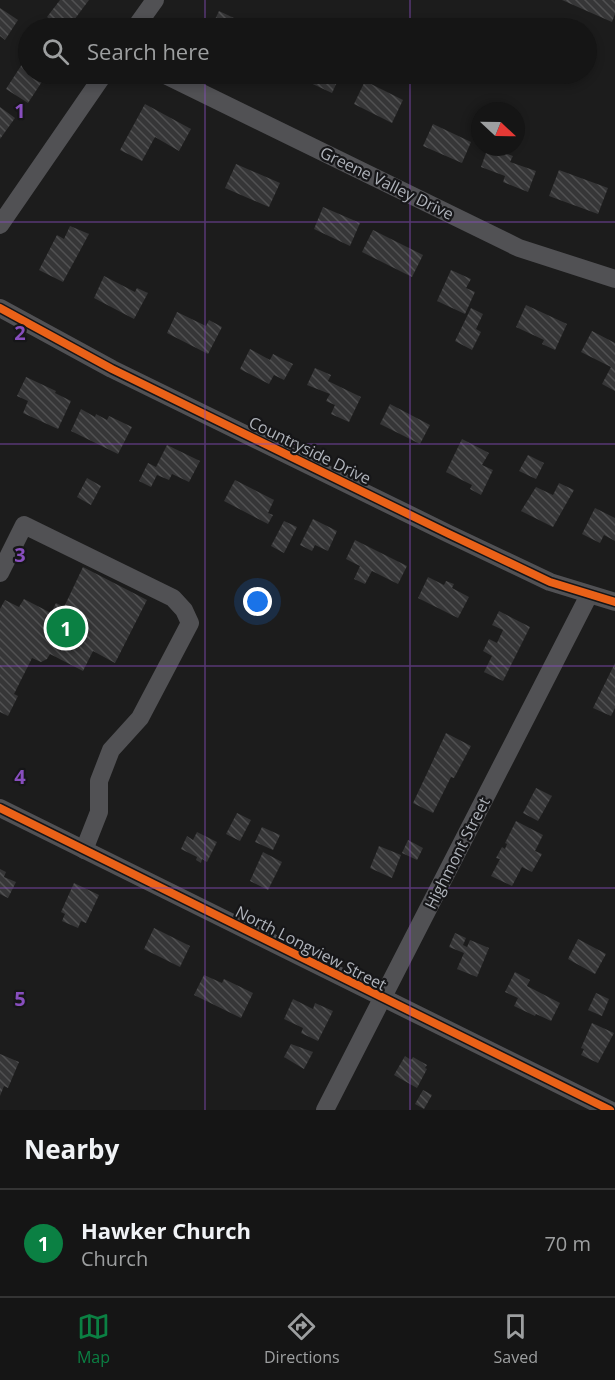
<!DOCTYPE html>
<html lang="en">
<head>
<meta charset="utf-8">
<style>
  :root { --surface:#151515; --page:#1e1e1e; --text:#f1f3f6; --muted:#9d9fa0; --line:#343434; --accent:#0b8043 }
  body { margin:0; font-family:"Open Sans",sans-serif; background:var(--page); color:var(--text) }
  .compass { position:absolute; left:471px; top:102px; width:54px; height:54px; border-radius:50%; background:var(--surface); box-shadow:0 3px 9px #0003; rotate:112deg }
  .you { position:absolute; left:258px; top:602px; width:21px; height:21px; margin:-15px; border:4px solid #fff; border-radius:50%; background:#1a73e8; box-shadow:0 0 0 9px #1a73e833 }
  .badge { display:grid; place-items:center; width:39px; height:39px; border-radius:50%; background:var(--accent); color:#fff; font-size:20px; font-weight:700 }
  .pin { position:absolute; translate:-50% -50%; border:3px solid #fff; box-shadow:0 2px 6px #0006 }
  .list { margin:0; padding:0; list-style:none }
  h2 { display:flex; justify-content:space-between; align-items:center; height:78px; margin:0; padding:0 24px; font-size:26px }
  h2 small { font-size:20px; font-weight:400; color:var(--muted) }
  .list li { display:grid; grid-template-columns:39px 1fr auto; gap:18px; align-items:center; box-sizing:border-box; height:108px; padding:0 24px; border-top:2px solid var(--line) }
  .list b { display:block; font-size:22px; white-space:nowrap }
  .list p { margin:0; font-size:20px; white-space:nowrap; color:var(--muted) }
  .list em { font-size:20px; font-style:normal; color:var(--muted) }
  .icon { flex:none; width:33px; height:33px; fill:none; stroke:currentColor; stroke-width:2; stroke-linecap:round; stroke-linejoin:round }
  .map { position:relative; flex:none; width:615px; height:1110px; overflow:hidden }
  .search { position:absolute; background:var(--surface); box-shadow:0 3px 9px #0003; left:18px; right:18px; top:18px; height:66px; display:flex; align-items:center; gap:15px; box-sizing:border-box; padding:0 21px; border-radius:33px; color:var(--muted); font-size:22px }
  .sheet { height:186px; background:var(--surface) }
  nav { display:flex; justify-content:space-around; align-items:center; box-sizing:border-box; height:84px; border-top:2px solid var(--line); background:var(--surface); font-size:16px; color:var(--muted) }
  nav a { display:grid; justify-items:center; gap:3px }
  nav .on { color:var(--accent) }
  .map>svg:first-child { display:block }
</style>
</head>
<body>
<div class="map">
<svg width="615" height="1110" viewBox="0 0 615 1110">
  <defs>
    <pattern id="building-back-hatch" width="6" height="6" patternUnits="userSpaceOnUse" patternTransform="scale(1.5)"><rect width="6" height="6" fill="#363637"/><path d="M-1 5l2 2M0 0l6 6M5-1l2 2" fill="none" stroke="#515152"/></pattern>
  </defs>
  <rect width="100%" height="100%" fill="#1c1c1c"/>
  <g fill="url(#building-back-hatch)">
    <path d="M60,0H89L68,28H61L47,17Z"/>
    <path d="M562,0H615V14L612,22Z"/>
    <path d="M0,8L18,20L5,40L0,36Z"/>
    <path d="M219,11L255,28H211Z"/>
    <path d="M393,20L409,28H389Z"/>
    <path d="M28,55V74H47L28,103L6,89Z"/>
    <path d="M291,74H341L332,93Z"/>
    <path d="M365,81L403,100L392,123L354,104Z"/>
    <path d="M145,104L191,129L179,151L155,137L142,161L120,150Z"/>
    <path d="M0,107L15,118L0,139Z"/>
    <path d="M433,124L471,142L462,163L423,146Z"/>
    <path d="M488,147L513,156L510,162L536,171L528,192L503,182L505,176L481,167Z"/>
    <path d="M236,164L280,183L269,207L225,188Z"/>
    <path d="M559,170L608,188L598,214L549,196Z"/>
    <path d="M323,207L360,223L350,246L314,229Z"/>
    <path d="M70,226L89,234L63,282L39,270L57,235L64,239Z"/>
    <path d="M373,230L423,255L412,277L362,252Z"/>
    <path d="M451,270L471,279L466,288L475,292L465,314L437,301Z"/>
    <path d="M104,276L135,292L137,288L148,293L134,319L94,298Z"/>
    <path d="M526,305L567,324L555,350L542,344L544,340L516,327Z"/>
    <path d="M471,308L483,314L476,329L481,332L472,350L455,341Z"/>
    <path d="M177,312L206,326L209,320L222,327L208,354L167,333Z"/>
    <path d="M592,331L615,343V391L602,384L611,367L581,352Z"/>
    <path d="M250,349L270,360L273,354L293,364L284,380L274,375L269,384L240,369Z"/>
    <path d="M315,368L331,375L328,381L361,397L349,422L331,414L335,405L326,401L330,394L307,385Z"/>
    <path d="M26,377L56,391L55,393L71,401L58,429L23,413L28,401L17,396Z"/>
    <path d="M390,404L430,425L420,444L380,424Z"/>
    <path d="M81,409L95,417L96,414L107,420L109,416L132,427L118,454L71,431Z"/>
    <path d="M462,439L489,453L482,465L493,470L481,495L470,489L472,485L446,472Z"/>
    <path d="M167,445L200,461L189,482L172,474L169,480L157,475L151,487L139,481L148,463L156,467Z"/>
    <path d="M528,455L544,463L536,479L519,471Z"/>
    <path d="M87,478L101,486L91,505L77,497Z"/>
    <path d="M235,480L274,500L268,513L273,515L268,524L224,501Z"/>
    <path d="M559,483L574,490L553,527L521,511L536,487L553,495Z"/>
    <path d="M595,508L615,518V541L604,535L600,543L582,534Z"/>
    <path d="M313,519L337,531L328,551L315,545L312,551L300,545Z"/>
    <path d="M284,521L297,527L284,553L271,546Z"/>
    <path d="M355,540L407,566L398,584L372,571L365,584L354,579L360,566L346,559Z"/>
    <path d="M83,567L147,600L115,663L93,651L83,671L50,654L47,659L41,662L32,658L14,694L18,696L8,716L0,712V609L5,600L19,607L24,599L51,613L56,603L64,607Z"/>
    <path d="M428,577L444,585L446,581L454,584L452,588L469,597L458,618L418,598Z"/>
    <path d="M499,611L530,627L503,681L484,672L492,656L483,651L489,639L497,643L503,630L492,625Z"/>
    <path d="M615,663V708L611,716L593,708Z"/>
    <path d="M446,733L471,746L454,778L451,777L433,813L413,803Z"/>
    <path d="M536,788L552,796L538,821L523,813Z"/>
    <path d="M237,813L251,820L240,841L226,834Z"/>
    <path d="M516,821L543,835L535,851L542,854L532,872L522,867L512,886L491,876L500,859L496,858L502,847L505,849L507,844L505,843Z"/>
    <path d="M262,827L280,835L273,850L255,842Z"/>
    <path d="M197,832L217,842L207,862L202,859L201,863L196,860L197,857L181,849L187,836L193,840Z"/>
    <path d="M408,840L423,848L417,860L402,853Z"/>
    <path d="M379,846L401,855L392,878L370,868Z"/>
    <path d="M263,852L282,862L268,890L250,881Z"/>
    <path d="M0,869L6,872L4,877L16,882L8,898L0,894Z"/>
    <path d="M74,883L99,895L86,923L81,921L78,928L62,921L65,914L61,912Z"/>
    <path d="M154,928L190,946L180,967L144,949Z"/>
    <path d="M455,933L466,938L463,945L467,947L470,940L489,948L477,977L457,969L464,953L449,947Z"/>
    <path d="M578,939L606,954L595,974L568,959Z"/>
    <path d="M515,972L530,980L527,986L560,1003L551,1021L536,1014L535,1016L514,1006L518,998L505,992Z"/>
    <path d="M204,975L222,983L224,979L253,993L241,1018L194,995Z"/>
    <path d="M596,993L609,999L602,1016L588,1010Z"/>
    <path d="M293,999L313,1009L315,1003L333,1011L318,1041L301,1033L303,1028L284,1019Z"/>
    <path d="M592,1023L614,1033L598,1063L581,1055L584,1049L581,1048Z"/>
    <path d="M291,1044L313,1052L304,1069L284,1057Z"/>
    <path d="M0,1054L19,1062L8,1088L4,1086L0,1096Z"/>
    <path d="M405,1056L411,1060L413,1057L427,1065L425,1068L427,1069L417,1088L394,1075Z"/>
    <path d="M423,1090L432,1095L424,1109L415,1104Z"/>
  </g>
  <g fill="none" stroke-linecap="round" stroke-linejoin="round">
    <g stroke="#515154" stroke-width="18">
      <path d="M135,28L155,0"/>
      <path d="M163,74L519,248L615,279"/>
      <path d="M0,225L104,74"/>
      <path d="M0,308L112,369L449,534L550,582L615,602"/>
      <path d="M0,573L24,525L173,598L184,610L190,623L140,718L111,750L99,781V812L84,850"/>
      <path d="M0,808L610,1110"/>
      <path d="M325,1110L589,595"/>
    </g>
    <g stroke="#161618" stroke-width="11">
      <g id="cycleway">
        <path d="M0,308L112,369L449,534L550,582L615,602"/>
        <path d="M0,808L610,1110"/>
      </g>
    </g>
    <use href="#cycleway" stroke="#ea6118" stroke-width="8"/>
  </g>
  <path fill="none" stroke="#884ebe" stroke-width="1.5" stroke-opacity="0.55" d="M205,0V28M410,0V28M205,74V1110M410,74V1110M0,222H615M0,444H615M0,666H615M0,888H615"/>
  <g text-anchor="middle" stroke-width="4.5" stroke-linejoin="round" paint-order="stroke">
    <g font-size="16" fill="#afb3ba" stroke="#161618">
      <text transform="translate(387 183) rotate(26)" y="6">Greene Valley Drive</text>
      <text transform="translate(310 450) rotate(26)" y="6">Countryside Drive</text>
      <text transform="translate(457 853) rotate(-63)" y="6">Highmont Street</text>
      <text transform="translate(311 948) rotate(27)" y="6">North Longview Street</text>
    </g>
  </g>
  <g font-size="20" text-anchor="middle" font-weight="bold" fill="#884ebe" stroke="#161618" stroke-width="4.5" stroke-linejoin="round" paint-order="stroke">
    <text x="20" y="118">1</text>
    <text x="20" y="340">2</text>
    <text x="20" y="562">3</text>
    <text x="20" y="784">4</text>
    <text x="20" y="1006">5</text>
  </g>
</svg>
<svg class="compass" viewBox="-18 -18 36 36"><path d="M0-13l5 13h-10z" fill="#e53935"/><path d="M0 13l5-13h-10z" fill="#9d9fa0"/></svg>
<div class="you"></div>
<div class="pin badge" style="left:66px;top:628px">1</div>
<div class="search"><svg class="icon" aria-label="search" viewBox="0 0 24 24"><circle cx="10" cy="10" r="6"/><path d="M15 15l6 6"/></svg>Search here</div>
</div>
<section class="sheet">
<h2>Nearby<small></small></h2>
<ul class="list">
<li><span class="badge">1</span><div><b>Hawker Church</b><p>Church</p></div><em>70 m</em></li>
</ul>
</section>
<nav>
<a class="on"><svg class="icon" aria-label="map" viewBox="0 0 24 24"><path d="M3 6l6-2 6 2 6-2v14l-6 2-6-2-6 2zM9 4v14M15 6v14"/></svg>Map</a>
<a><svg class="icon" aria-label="directions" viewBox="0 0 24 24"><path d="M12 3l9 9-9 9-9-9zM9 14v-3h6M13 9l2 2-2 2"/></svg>Directions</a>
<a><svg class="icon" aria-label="saved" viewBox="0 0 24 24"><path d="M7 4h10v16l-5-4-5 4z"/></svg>Saved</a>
</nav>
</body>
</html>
